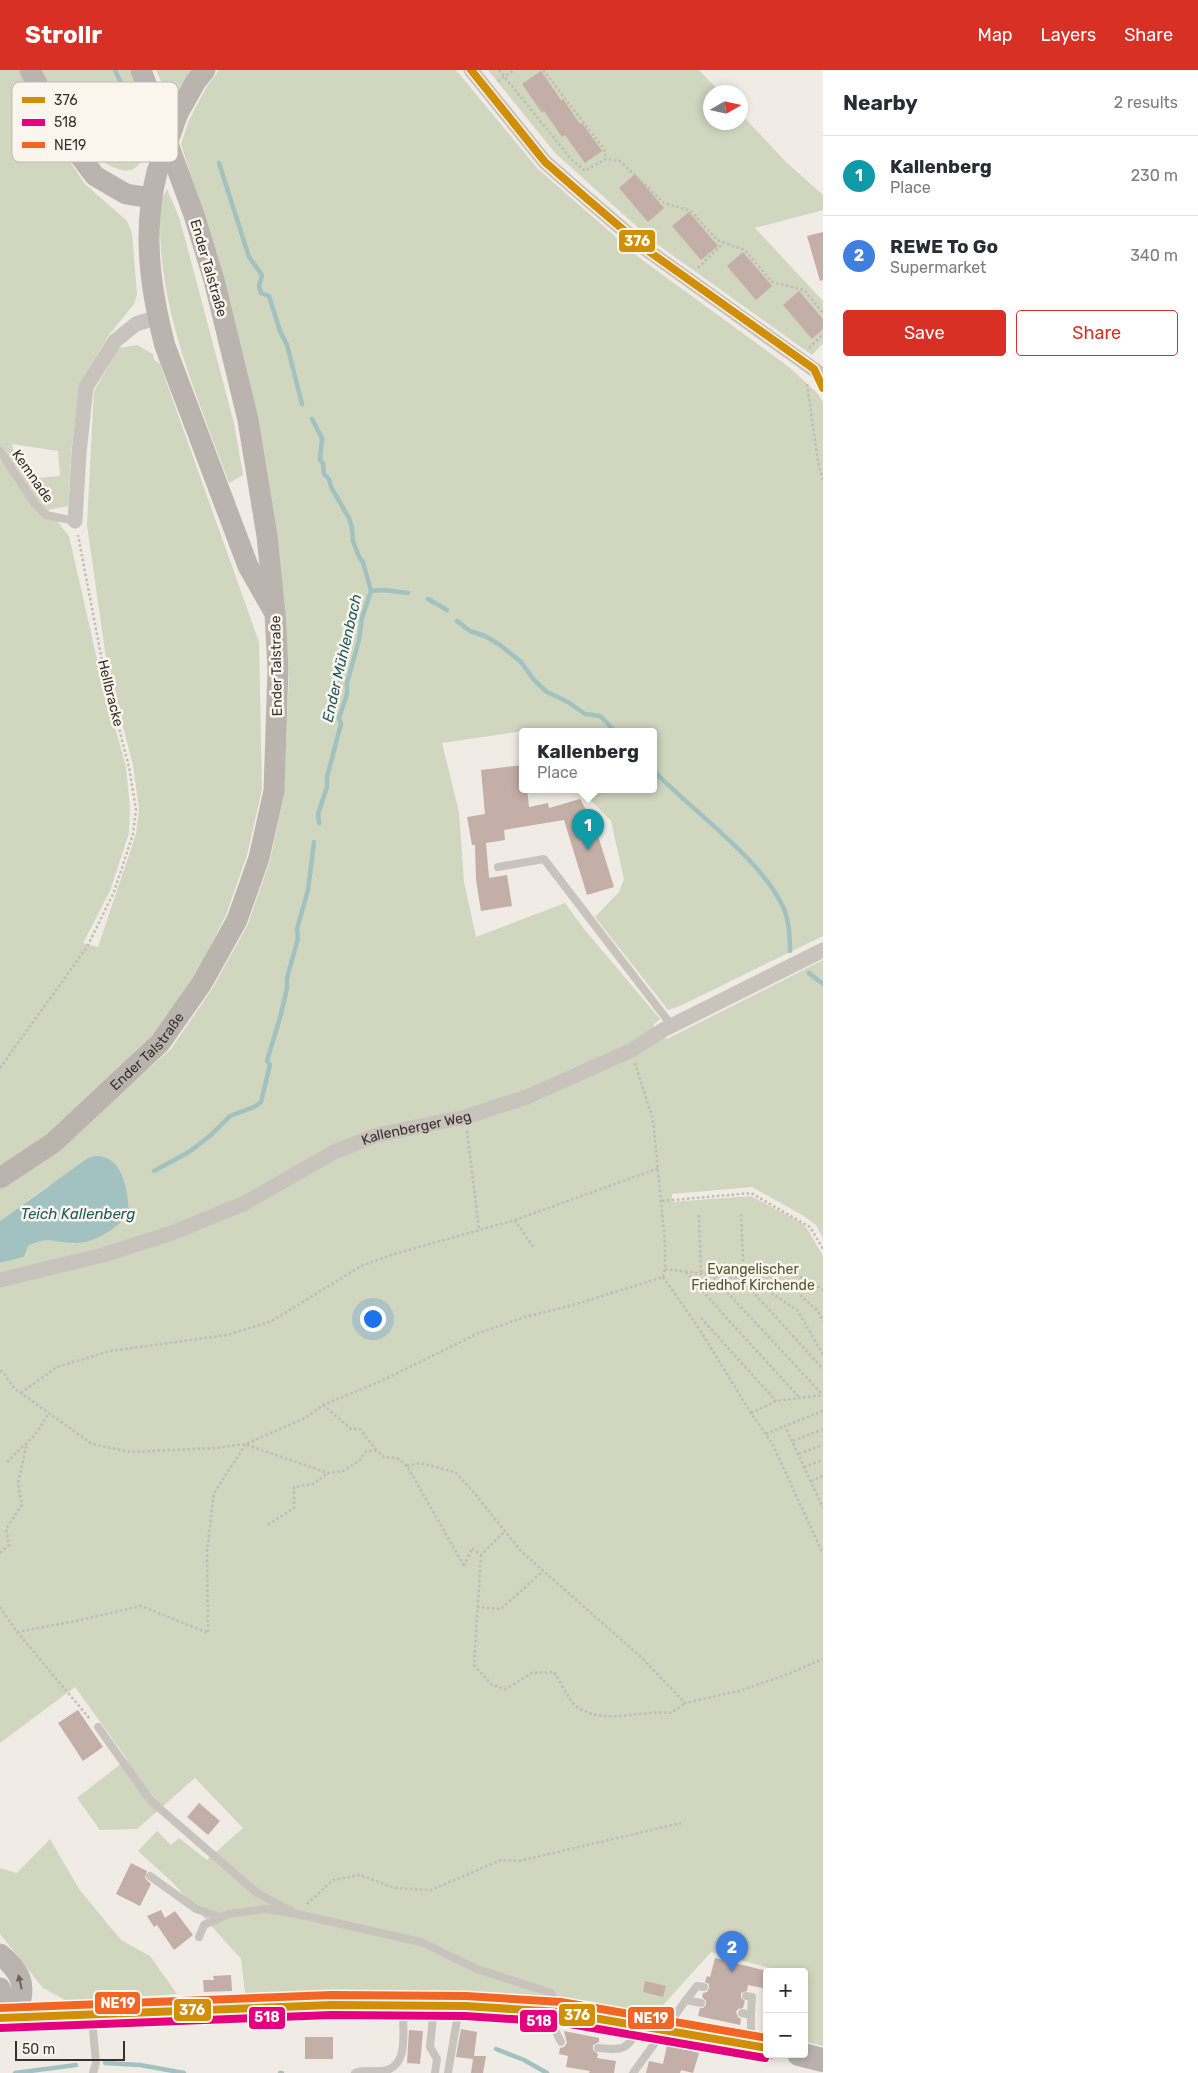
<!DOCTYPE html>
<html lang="en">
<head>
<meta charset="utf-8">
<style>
  :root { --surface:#fff; --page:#f7f7f7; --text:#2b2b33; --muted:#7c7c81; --line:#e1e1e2; --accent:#d93025 }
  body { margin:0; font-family:Rubik,sans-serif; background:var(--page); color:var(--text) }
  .controls { position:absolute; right:15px; bottom:15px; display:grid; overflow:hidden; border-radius:5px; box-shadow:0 2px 8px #0003 }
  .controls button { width:45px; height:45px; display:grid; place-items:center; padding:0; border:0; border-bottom:1px solid var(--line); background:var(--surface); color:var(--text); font:25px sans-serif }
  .compass { position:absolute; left:703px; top:15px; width:45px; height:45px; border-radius:50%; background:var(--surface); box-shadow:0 2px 8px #0003; rotate:81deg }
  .scale { position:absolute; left:15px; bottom:12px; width:110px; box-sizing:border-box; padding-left:5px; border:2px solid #3b302b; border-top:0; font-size:14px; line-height:18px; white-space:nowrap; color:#3b302b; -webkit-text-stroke:4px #fbf5ee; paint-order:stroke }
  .you { position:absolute; left:372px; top:1248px; width:18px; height:18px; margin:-12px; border:4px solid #fff; border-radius:50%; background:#1a73e8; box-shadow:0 0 0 8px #1a73e833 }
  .badge { display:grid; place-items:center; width:32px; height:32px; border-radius:50%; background:var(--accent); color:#fff; font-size:16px; font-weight:700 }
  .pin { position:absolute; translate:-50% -41px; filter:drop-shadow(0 1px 2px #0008) }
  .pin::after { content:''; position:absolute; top:26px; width:18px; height:15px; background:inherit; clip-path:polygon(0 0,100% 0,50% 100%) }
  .popup { position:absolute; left:519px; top:658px; width:138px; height:65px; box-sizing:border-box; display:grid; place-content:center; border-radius:5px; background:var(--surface); filter:drop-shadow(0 1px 4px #0005); font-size:16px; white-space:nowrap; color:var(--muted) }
  .popup b { font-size:19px; color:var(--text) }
  .popup::after { content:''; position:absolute; left:50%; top:100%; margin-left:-10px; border:10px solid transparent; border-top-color:var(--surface) }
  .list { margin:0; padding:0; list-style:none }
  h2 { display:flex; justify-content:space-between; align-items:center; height:65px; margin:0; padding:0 20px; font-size:21px }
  h2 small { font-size:16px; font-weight:400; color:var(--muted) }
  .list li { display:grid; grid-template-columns:32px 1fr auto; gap:15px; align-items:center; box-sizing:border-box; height:80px; padding:0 20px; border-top:1px solid var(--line) }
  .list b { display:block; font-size:19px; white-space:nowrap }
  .list p { margin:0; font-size:16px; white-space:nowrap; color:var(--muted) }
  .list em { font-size:16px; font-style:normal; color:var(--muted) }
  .actions { display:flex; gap:10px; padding:15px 20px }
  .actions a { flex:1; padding:11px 0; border:1px solid var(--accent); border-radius:5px; text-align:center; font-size:18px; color:var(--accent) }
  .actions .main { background:var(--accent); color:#fff }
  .map { position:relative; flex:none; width:823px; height:2003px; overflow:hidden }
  header { display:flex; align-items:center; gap:30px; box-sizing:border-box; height:70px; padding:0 25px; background:var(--accent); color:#fff }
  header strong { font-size:24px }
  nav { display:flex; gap:28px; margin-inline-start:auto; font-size:18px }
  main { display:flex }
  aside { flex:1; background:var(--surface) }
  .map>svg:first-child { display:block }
</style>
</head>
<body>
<header>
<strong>Strollr</strong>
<nav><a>Map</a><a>Layers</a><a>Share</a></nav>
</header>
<main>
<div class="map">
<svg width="823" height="2003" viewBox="0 0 823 2003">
  <rect width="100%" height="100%" fill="#f0ebe5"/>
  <g fill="#d1d6bf" fill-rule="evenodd">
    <path d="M0,0H20L38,44L85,114L127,151L132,163L137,224L134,234L109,265L79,315L71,384L68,436L48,440L69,466L99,598L126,697L130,738L129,763L110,821L83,873L98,877L136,764L139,739L133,695L107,595L87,455L94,321L119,278L137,275L153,284L154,290L160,294L259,572L262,720L247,785L226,845L195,908L154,968L47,1067L0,1098ZM12,374L58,381L60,406L36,408L15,389Z"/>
    <path d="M42,0H130L154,61C150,73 146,91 135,98C127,103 120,100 113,97C74,80 57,37 42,0Z"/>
    <path d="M156,0H191L170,32Z"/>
    <path d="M219,0H456L538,99L641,189L789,297L818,324L823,332V866L682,935L668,940L595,847L619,822L624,809L611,751L580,719H653V661H523L442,673L459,742L464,812L476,867L565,833L584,859L660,949L653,955L667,969L823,890V1168L816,1155L804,1146L752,1117L672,1124V1132L751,1126L802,1153L808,1160L823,1186V1976L804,1971V1902H784L711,1882L655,1944L588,1933L462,1922L245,1923L241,1889L172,1812L138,1781L157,1761L171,1775L179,1768L207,1790L243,1758L195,1708L137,1759L100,1760L77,1728L127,1689L75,1617L0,1673V1193L24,1187C25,1184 26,1178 28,1176C39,1165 62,1171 75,1174L49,1115L0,1151V1119L55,1081L171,979L212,919L248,854L270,791L284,724L289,602L283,527L203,144L181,74L189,50L206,18Z"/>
    <path d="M488,0H699L720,22H710V52H740L741,44L786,92L823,125V140L755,158L823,231V273L812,285L654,172L555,83Z"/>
    <path d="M167,119L180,150L234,353L243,405L229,413C199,330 160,245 160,155C160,140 159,132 167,119Z"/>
    <path d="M50,1769L79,1819L121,1870L150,1886L177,1924L67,1931L43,1918L0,1864V1798L17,1803Z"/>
  </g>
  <path fill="#a1c2c1" d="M95,1086C124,1085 128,1122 129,1145C115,1158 95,1174 74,1173C55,1173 48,1165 28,1176L24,1187L0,1193V1151L88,1088Z"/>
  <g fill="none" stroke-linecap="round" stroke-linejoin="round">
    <g stroke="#a1c2c1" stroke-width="4.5">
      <path d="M115,0L140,54"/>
      <path d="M219,93L249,187L262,205L259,216L261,223L269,226L280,261L287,275L302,334"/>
      <path d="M312,349L322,368L320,390L323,393L324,404L329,409L331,417L349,448L352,458L353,471L359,487L363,492L371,521L362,548L359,570L347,613V624L339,648L341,654L327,707V717L318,744L319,753"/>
      <path d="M371,521L383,520L408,523"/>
      <path d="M428,529L447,540"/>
      <path d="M457,551L470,561L485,566L500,575L521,592L534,610L547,622L568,632L585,644L600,646L615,661"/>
      <path d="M653,700C692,741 762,789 784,839C789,851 790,868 790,881"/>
      <path d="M809,903L823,914"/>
      <path d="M154,1101L189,1082L211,1065L230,1046L256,1036L261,1032L270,995L267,991L281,944L287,918V908L298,868L297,859L308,820L314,772"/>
      <path d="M496,1979L524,1990L547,2003"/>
      <path d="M105,1993L140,1995L184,2003"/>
      <path d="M15,2003L76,1995"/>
      <path d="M280,2003H282"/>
    </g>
  </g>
  <g fill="#c3afa7">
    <path d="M541,1L561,30L563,29L580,54L582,53L602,81L585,93L565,65L562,67L544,41L542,43L522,14Z"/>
    <path d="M635,104L664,138L648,152L619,118Z"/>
    <path d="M689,142L718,176L701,190L672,156Z"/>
    <path d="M823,162V210L820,211L807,166Z"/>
    <path d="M743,182L772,216L756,230L727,196Z"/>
    <path d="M799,221L823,249V259L812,269L783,235Z"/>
    <path d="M523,695V719H527L529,737L548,733L549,738L580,729L588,743H591L614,817L587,825L564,750L504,760L505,770L486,773L489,808L507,805L512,836L481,841L476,810L475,775H472L467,747L485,744L481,700Z"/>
    <path d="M78,1640L103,1677L83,1691L58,1653Z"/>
    <path d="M199,1733L220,1751L208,1765L187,1747Z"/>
    <path d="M131,1793L147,1801L145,1808L151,1814L140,1836L116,1824Z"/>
    <path d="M161,1840L165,1848L175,1841L193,1865L174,1880L157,1855L154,1857L147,1846Z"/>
    <path d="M715,1888L767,1901V1919L748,1915L747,1921L741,1923V1928L745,1931L743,1938L738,1939L736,1942L738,1947L741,1949L740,1955L698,1946L700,1938H703L706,1935V1931L702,1927L703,1923L707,1922L709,1918V1914L705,1912L707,1906L710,1907Z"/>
    <path d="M231,1905L232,1921L204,1922L203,1910H214L213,1906Z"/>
    <path d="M645,1911L666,1916L663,1927L643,1922Z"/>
    <path d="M461,1959L477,1962L474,1986H486L483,2003H471L473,1989L456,1987Z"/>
    <path d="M409,1960L423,1961L420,1994L407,1993Z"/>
    <path d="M564,1961L599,1968V1972L593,1975V1980L598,1984L597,1988L616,1991L614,2003H589L590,2001L566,1997L568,1986L559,1984L560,1978L564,1977L567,1973Z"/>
    <rect x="305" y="1967" width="28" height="22"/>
    <path d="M667,1975L699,1983L693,2003L681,2000L680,2003H646L649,1991L663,1994Z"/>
  </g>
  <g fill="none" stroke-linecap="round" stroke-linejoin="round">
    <g stroke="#c2bbb6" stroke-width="2.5" stroke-dasharray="2.5 2.5" stroke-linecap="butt">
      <path d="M499,0L571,89L585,101L606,89L620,91L664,133L691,141L717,170L745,180L772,212L804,220L823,243"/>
      <path d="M543,0L604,79L606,89"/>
      <path d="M498,11L514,0"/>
      <path d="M698,198L723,173"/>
      <path d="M809,278L823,264"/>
      <path d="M807,314L818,392L823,411"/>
      <path d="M0,998L87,877L114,822L133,764L136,740L129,697L103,596L78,465"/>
      <path d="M467,1061L479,1159"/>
      <path d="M662,1131L751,1123L810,1157L823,1179"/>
      <path d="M741,1144L744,1212L823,1299"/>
      <path d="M699,1145L701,1203"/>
      <path d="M515,1150L533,1177"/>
      <path d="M665,1199L735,1208L766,1219L798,1241L823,1285"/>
      <path d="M686,1202L732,1254L799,1327"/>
      <path d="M710,1204L823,1325"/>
      <path d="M795,1206L806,1209L823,1220"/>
      <path d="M663,1207L698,1257L751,1343L772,1373L823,1484"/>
      <path d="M800,1225L818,1241L823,1252"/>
      <path d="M701,1248L776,1331"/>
      <path d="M0,1301L3,1302L14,1318L92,1374L131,1382L214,1378L246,1374L305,1348L323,1335L381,1311L479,1263L525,1247L573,1235L663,1207L665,1199V1173L653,1050L635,993"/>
      <path d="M21,1323L57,1297L110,1281L227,1265L272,1251L361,1196L394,1184L515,1150L659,1098"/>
      <path d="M323,1335L351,1359H360L377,1381"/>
      <path d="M823,1341L785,1356L823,1438"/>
      <path d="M751,1343L776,1331L823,1325"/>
      <path d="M766,1364L785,1356"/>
      <path d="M793,1371L823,1359"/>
      <path d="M247,1375L328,1403L343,1401L359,1391L366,1381H377L384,1387L397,1388L407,1396L464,1496"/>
      <path d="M799,1384L823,1375"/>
      <path d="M7,1392L35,1365L49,1343"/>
      <path d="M407,1396L420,1393L455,1402L475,1424L521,1481L643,1589L685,1633L739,1621L783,1606L823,1589"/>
      <path d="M804,1397L823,1390"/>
      <path d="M811,1411L823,1406"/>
      <path d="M268,1455L294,1438V1417L313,1414L328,1403"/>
      <path d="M0,1483L9,1475L6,1459L22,1435L18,1413L27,1373"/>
      <path d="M481,1485L474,1595L492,1615L506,1619L532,1603L554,1602C560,1611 568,1629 575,1635C601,1657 641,1639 671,1643L685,1633"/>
      <path d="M464,1496L472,1478L481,1485L505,1461"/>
      <path d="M0,1537L17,1562L90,1649"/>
      <path d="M477,1537L501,1539L543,1501"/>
      <path d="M17,1562L76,1551L141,1536L208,1563L207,1482L214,1423L246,1374"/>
      <path d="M307,1834L333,1810L360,1805L395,1818L431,1820L501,1790L519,1791L681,1753"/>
    </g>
    <g stroke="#c9c3be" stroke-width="8">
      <path d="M0,381L35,434L46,445L75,451"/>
      <path d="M498,797L544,789L672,956"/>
      <path d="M98,1657L150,1730L257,1823L291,1841"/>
      <path d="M150,1806L196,1839L220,1847"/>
      <path d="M199,1867L204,1855L228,1844L266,1839L297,1844L421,1872L477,1899L551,1923L558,1939"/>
      <path d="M746,1926L752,1927L751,1945"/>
      <path d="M686,1930L697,1916L704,1917"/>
      <path d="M434,1937L430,1977L437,1989L435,2003"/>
      <path d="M742,1943L751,1945V1972"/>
      <path d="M547,1944L561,1972"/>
      <path d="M92,1948L96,1993L93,2003"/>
      <path d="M598,1978C623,1980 626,1981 638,1959"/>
      <path d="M355,2003C363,1999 372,2002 381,2001C411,1999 402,1960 403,1938"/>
      <path d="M448,2003L459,1938"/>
      <path d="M633,2003L686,1930L701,1933"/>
    </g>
    <g stroke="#c9c3be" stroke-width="15">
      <path d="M471,0L545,92L585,127L647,180L823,306"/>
      <path d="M75,451L79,383L86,317L115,271L136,254L158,247"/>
      <path id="s1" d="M0,1210L103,1185L172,1163L245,1133L334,1082L377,1065L465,1047L527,1027L632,980L663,960L823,880"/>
    </g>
    <g stroke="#bab3ae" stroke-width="21">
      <path d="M30,0L60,60L95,106L126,124L151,128"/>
      <path d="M178,43L196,11L205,0"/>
      <path d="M157,102C142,161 150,218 165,276L248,496L273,540"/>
      <path id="s2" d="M0,1108L53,1073L160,973L202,913L237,850L259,788L274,721L278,599L275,544L267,466L248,350L214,210L194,145L141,0"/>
      <path d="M0,1884C25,1906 26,1916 16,1947"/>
      <path d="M0,1918L5,1932L16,1947"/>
    </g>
    <g stroke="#b8b1ad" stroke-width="24">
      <path d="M0,1948L331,1935L465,1936L559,1942L767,1978"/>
      <path d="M799,1984L823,1990"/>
    </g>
    <path stroke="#bab3ae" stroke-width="21" d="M157,102L178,43"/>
    <g stroke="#fbf5ee" stroke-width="11">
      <g id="bus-1">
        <path d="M471,0L545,92L585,127L647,180L814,299L823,318"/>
        <path d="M0,1948L331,1935L465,1936L559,1942L767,1978"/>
      </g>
    </g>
    <g stroke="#fbf5ee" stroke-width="11">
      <path id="bus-2" d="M0,1958L331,1945L465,1946L558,1952L765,1988"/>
    </g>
    <g stroke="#fbf5ee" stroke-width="11">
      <path id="bus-3" d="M0,1938L331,1925L466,1926L561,1932L767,1968"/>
    </g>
    <use href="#bus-1" stroke="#d18e09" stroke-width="8"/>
    <use href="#bus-2" stroke="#e5007d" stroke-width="8"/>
    <use href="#bus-3" stroke="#f26522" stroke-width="8"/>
  </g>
  <defs><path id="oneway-solid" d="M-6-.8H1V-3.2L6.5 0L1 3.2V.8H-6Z" transform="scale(1.25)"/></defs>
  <use fill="#6e645f" href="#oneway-solid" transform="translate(20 1912) rotate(-103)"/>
  <g text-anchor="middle" stroke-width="5" stroke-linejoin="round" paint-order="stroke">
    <g font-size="14" fill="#3b302b" stroke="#fbf5ee">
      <text transform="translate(209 198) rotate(74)" y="5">Ender Talstraße</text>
      <text transform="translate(33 406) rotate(55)" y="5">Kemnade</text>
      <text transform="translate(276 596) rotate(-91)" y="5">Ender Talstraße</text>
      <text transform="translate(111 623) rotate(76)" y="5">Hellbracke</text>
      <text dy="5" stroke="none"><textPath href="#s2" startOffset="195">Ender Talstraße</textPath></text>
      <text dy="5" stroke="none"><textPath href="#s1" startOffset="446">Kallenberger Weg</textPath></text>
    </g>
    <g font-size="14" fill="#4a5a2e" stroke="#fbf5ee">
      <text x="753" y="1204">Evangelischer<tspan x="753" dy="16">Friedhof Kirchende</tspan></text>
    </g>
    <g font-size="15" font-style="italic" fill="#1f5a5e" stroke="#fbf5ee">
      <text transform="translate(342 588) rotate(-77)" y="5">Ender Mühlenbach</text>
      <text x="78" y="1149">Teich Kallenberg</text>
    </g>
  </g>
  <rect x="12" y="12" width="166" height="80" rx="8" fill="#fbf5ee" stroke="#c1bab4" stroke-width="1"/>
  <rect x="22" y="27" width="23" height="6" fill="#d18e09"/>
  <rect x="22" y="49" width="23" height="7" fill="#e5007d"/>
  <rect x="22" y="72" width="23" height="6" fill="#f26522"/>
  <g font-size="14" fill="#3b302b">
    <text x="54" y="35">376</text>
    <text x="54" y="57">518</text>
    <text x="54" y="80">NE19</text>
  </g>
  <g stroke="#fbf5ee" stroke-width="2">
    <rect x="618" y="159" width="38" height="24" rx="5" fill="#d18e09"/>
    <rect x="94" y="1921" width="47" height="24" rx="5" fill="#f26522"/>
    <rect x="173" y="1928" width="39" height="24" rx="5" fill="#d18e09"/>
    <rect x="558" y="1933" width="38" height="24" rx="5" fill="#d18e09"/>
    <rect x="248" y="1936" width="38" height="24" rx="5" fill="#e5007d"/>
    <rect x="627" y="1936" width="48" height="24" rx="5" fill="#f26522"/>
    <rect x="519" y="1939" width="39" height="24" rx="5" fill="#e5007d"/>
  </g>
  <g font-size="14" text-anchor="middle" font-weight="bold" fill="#fff">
    <text x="637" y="176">376</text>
    <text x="118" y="1938">NE19</text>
    <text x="192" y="1945">376</text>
    <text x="577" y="1950">376</text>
    <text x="267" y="1952">518</text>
    <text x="651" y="1953">NE19</text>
    <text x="539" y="1956">518</text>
  </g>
</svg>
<div class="controls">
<button>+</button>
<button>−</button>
</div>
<svg class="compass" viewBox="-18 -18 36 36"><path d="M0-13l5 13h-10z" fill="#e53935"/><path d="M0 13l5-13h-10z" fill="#7c7c81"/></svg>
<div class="scale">50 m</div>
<div class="you"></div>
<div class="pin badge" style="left:588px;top:780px;background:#0f9aa8">1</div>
<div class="popup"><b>Kallenberg</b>Place</div>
<div class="pin badge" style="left:732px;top:1902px;background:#3f7fe0">2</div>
</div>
<aside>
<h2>Nearby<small>2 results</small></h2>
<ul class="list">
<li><span class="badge" style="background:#0f9aa8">1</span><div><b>Kallenberg</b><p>Place</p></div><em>230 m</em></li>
<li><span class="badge" style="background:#3f7fe0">2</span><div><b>REWE To Go</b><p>Supermarket</p></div><em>340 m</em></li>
</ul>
<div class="actions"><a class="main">Save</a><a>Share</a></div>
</aside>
</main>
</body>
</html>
